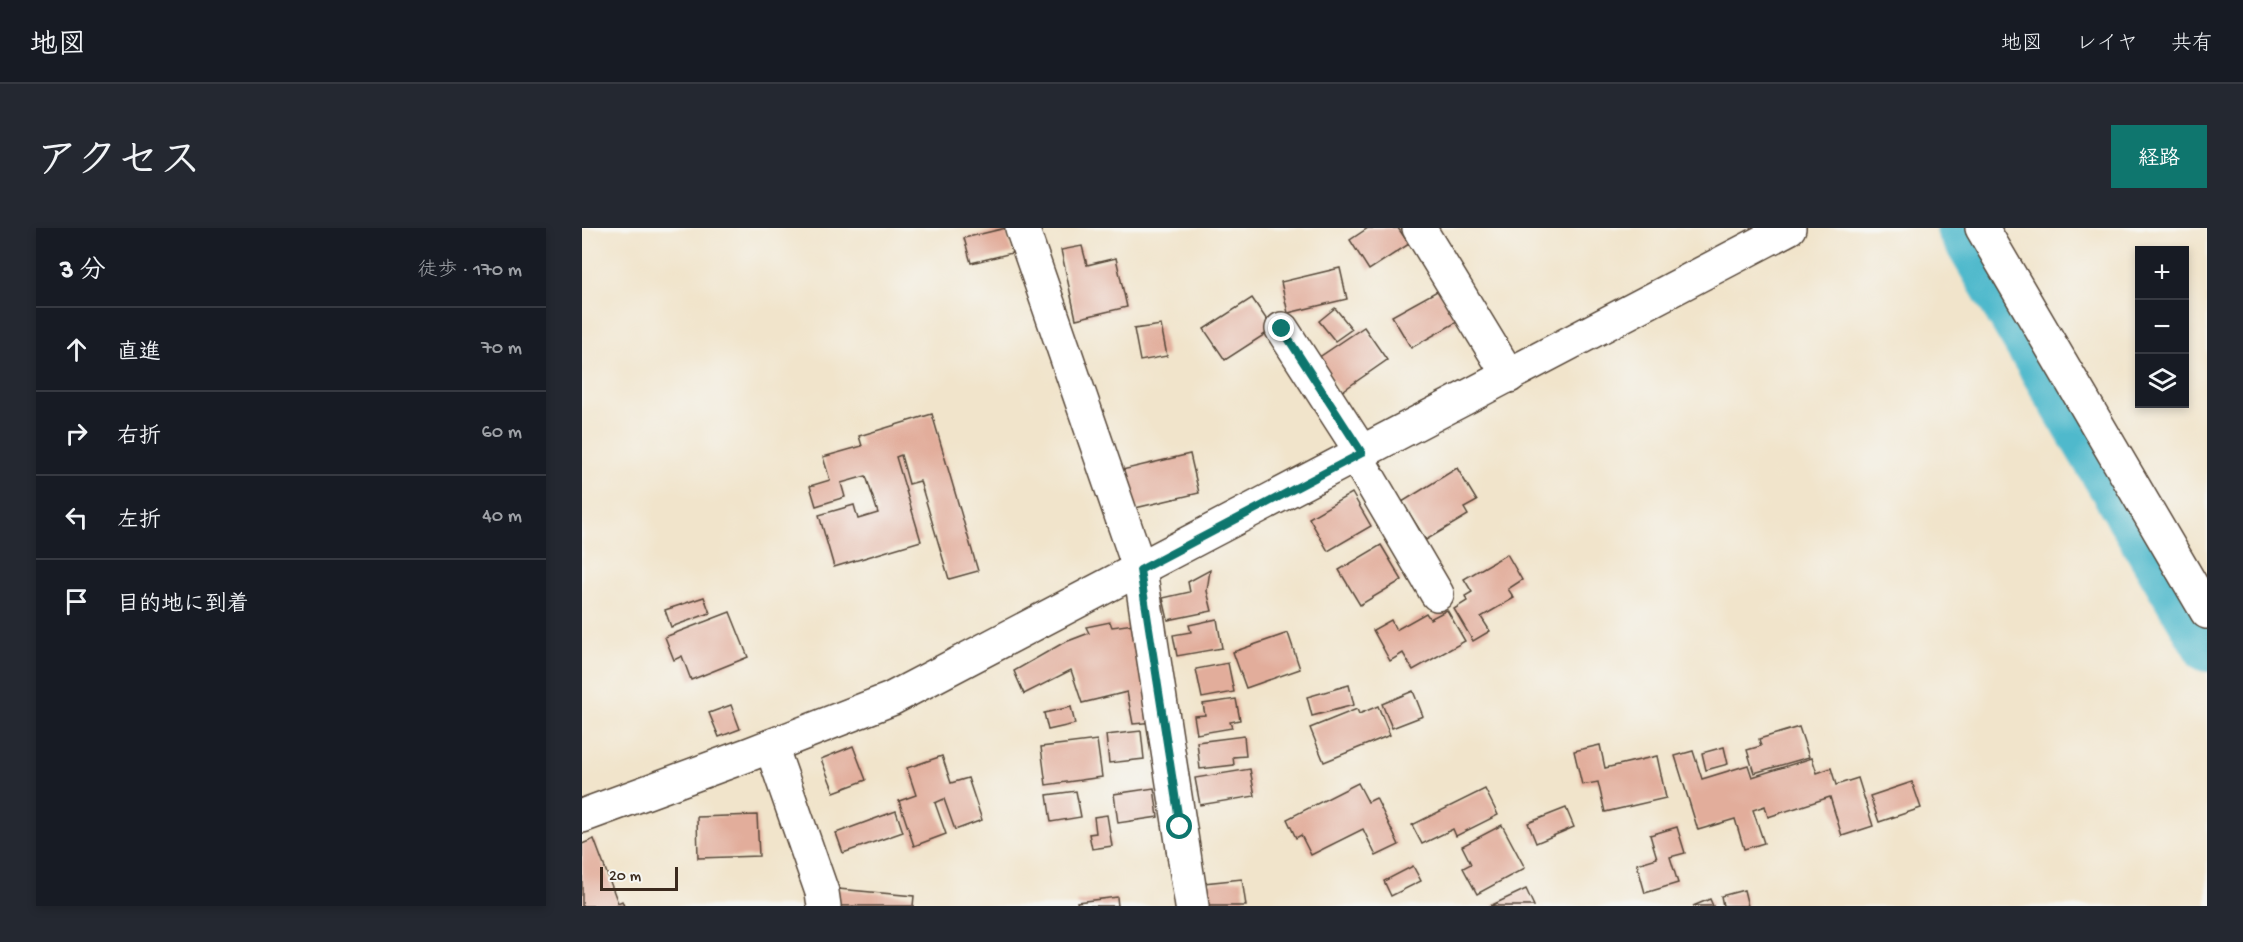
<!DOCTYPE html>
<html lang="ja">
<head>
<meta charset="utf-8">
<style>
  :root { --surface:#171b24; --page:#242831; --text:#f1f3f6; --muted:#9ea1a6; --line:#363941; --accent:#0f766e }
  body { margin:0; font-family:"Gochi Hand","Klee One",sans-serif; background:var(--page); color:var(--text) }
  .controls { position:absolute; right:18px; top:18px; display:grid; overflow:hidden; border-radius:0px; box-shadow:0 3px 9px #0003 }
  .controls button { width:54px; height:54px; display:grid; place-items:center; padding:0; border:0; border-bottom:2px solid var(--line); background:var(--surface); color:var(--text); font:30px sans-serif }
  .scale { position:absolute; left:18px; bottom:15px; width:78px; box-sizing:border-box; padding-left:6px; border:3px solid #3b2a1e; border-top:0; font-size:16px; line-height:21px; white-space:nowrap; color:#3b2a1e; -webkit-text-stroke:4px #f6f6f2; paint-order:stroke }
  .stop { position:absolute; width:18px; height:18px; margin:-14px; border:4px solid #0f766e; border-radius:50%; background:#fff }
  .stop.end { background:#0f766e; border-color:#fff; box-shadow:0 2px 6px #0008 }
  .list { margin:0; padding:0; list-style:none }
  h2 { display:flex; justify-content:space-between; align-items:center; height:78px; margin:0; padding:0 24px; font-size:26px }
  h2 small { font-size:20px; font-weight:400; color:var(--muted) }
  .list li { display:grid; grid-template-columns:39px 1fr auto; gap:18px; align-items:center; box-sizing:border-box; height:84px; padding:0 24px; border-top:2px solid var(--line) }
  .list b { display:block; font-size:22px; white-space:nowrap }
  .list em { font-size:20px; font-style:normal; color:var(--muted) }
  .icon { flex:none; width:33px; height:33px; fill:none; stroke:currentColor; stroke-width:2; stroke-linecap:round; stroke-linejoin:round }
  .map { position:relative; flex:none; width:1625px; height:678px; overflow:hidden; border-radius:0px }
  header { display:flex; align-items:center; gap:36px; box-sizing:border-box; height:84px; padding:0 30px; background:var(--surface); border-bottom:2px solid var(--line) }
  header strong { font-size:28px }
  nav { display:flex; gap:33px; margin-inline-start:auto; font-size:21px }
  .intro { display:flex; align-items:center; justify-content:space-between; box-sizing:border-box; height:144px; padding:0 36px }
  h1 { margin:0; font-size:42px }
  .button { padding:15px 27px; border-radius:0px; background:var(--accent); color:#fff; font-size:21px; font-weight:700 }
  main { display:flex; gap:36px; padding:0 36px }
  aside { flex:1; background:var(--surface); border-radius:0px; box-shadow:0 3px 9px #0003 }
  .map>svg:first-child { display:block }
</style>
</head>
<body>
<header>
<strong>地図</strong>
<nav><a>地図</a><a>レイヤ</a><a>共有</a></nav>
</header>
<div class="intro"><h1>アクセス</h1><a class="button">経路</a></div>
<main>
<aside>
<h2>3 分<small>徒歩 · 170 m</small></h2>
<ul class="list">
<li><svg class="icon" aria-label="ahead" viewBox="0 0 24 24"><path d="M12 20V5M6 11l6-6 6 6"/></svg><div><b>直進</b></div><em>70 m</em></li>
<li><svg class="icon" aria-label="right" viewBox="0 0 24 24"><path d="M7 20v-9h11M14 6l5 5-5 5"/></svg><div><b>右折</b></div><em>60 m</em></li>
<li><svg class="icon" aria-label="left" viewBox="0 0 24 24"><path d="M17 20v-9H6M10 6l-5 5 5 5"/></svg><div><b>左折</b></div><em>40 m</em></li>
<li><svg class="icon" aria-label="arrive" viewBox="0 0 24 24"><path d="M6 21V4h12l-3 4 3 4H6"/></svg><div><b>目的地に到着</b></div></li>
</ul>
</aside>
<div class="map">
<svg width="1625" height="678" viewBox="0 0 1625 678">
  <rect width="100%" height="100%" fill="#f6f6f2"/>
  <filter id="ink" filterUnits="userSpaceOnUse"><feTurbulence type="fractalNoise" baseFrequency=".0167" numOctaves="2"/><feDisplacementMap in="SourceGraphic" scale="12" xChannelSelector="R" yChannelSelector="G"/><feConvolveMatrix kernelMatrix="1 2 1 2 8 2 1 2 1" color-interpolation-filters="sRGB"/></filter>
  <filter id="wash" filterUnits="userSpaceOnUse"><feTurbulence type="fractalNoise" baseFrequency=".008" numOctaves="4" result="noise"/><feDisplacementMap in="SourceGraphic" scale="24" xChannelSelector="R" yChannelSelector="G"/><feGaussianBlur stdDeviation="1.35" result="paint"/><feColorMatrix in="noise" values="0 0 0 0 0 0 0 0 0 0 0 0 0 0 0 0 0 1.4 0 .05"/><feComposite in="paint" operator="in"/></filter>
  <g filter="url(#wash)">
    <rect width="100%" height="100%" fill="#f1e4cb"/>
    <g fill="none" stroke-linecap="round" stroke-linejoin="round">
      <path stroke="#4fb9cc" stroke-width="46" d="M1377,0L1625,421"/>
    </g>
    <g id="blocks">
      <g fill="#e2ad9b">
        <path d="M424,0L430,25L389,35L382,10Z"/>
        <path d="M786,0H816L827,16L787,42L768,12Z"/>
        <path d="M500,18L505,37L534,30L545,79L494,91L479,22Z"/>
        <path d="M758,40L765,71L706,85L699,54Z"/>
        <path d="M857,62L875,94L829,120L810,88Z"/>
        <path d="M670,70L691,101L643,132L622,101Z"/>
        <path d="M753,80L770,101L753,113L737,93Z"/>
        <path d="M579,97L585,128L558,133L552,101Z"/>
        <path d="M782,99L805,132L759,164L736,130Z"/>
        <path d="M350,186L396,343L367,351L338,253L327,256L319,227L314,229L339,313L252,339L237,287L272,277L276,291L296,285L284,248L259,255L263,269L234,278L228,258L248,252L241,229L280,218L277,208Z"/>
        <path d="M608,226L617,265L549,281L540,242Z"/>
        <path d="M875,240L895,273L882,280L886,287L844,312L820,274Z"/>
        <path d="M770,265L789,298L746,323L727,290Z"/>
        <path d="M799,317L820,352L778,377L757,342Z"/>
        <path d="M925,326L940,352L926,361L932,370L899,389L908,403L891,413L872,381L885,373L883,368L890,364L882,351Z"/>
        <path d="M628,342L625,363L630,383L586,392L581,370L608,364L606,354Z"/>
        <path d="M122,369L128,385L89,399L83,382Z"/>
        <path d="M865,382L883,413L831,442L821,425L808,433L791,402L809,392L814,402L844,385L848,391Z"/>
        <path d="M148,384L166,429L109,452L100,428L92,432L83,409Z"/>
        <path d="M635,391L640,420L595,428L591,407L609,404L607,397Z"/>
        <path d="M528,394L530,399L552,396L572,494L551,496L545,464L500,475L489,442L442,466L432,443L481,415L507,405L504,399Z"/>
        <path d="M706,405L718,441L664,460L651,424Z"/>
        <path d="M646,435L652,464L620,470L614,441Z"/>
        <path d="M767,457L772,477L730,488L725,469Z"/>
        <path d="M831,463L841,488L810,500L800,476Z"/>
        <path d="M654,471L658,492L648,494L650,500L615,506L612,488L623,487L621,476Z"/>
        <path d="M149,477L158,501L137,509L127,485Z"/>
        <path d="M796,478L808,507L742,534L728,500L775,481L777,486Z"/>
        <path d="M489,479L493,496L466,502L462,485Z"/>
        <path d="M1217,499L1227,529L1172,545L1165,522L1179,518L1177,511Z"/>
        <path d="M559,503L562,531L527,535L524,507Z"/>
        <path d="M662,508L664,528L651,529L652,537L618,541L615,514Z"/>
        <path d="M515,512L520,549L464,557L459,519Z"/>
        <path d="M1018,517L1023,540L1075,528L1084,570L1023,584L1016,554L1000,557L992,523Z"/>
        <path d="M271,518L284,552L252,564L239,531Z"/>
        <path d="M1142,519L1146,536L1124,542L1120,525Z"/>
        <path d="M1111,523L1120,551L1166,537L1170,549L1230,530L1235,545L1249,540L1254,557L1276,550L1291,598L1260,608L1248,569L1186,589L1183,578L1171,582L1182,615L1162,621L1153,591L1116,602L1093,528Z"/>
        <path d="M360,528L369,555L386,550L400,592L373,602L362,571L353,575L364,606L332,618L317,573L334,567L325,540Z"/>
        <path d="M668,541L673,568L618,577L613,550Z"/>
        <path d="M1330,554L1339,580L1297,594L1288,568Z"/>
        <path d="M776,555L786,574L794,570L817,617L794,628L781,601L729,627L719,607L714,610L705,591Z"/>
        <path d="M572,560L576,589L536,595L532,566Z"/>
        <path d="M903,561L916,587L874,608L871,601L840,616L830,597Z"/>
        <path d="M494,563L499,589L469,594L465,567Z"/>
        <path d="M984,580L992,599L954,615L946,595Z"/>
        <path d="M314,583L321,604L261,625L254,605Z"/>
        <path d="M175,587L177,628L116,630L115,589Z"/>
        <path d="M525,587L530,618L510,621L507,606L514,605L512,589Z"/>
        <path d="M920,597L943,640L895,666L881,640L889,636L880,618Z"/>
        <path d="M1095,599L1103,625L1088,629L1096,655L1063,665L1055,636L1075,630L1068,607Z"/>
        <path d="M12,611L36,675L40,673L42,678H0V616Z"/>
        <path d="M831,638L839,653L809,668L802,653Z"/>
        <path d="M660,651L664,678H625L622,655Z"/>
        <path d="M256,661L332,668L331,678H254Z"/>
        <path d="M944,661L952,678H908Z"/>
        <path d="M1162,662L1166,678H1141L1139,668Z"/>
        <path d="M535,669L536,678H496L495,674Z"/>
        <path d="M1128,671L1131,678H1111Z"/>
      </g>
    </g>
  </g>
  <g filter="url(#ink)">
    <use href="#blocks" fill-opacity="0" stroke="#564638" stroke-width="1.5"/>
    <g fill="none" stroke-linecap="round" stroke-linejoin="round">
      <g stroke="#564638" stroke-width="36">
        <g id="minor">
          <path d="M440,0L558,342L610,678"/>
          <path d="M837,0L927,148"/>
          <path d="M1400,0L1625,384"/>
          <path d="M700,101L780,225"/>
          <path d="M774,228L855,366"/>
          <path d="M189,518L240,664L242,678"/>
          <path d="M0,588L168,526L309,471L1207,0"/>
        </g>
      </g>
      <use href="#minor" stroke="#fff" stroke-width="33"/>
    </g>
  </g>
  <g fill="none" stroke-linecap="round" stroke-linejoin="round" filter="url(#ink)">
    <path stroke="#0f766e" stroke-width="8" d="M598,599L558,342L780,225L700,101"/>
  </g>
</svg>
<div class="controls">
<button>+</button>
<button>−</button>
<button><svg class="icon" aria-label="layers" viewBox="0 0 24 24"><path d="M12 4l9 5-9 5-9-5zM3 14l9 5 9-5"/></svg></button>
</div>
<div class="scale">20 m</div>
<div class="stop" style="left:598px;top:599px"></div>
<div class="stop end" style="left:700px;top:101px"></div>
</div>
</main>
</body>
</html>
